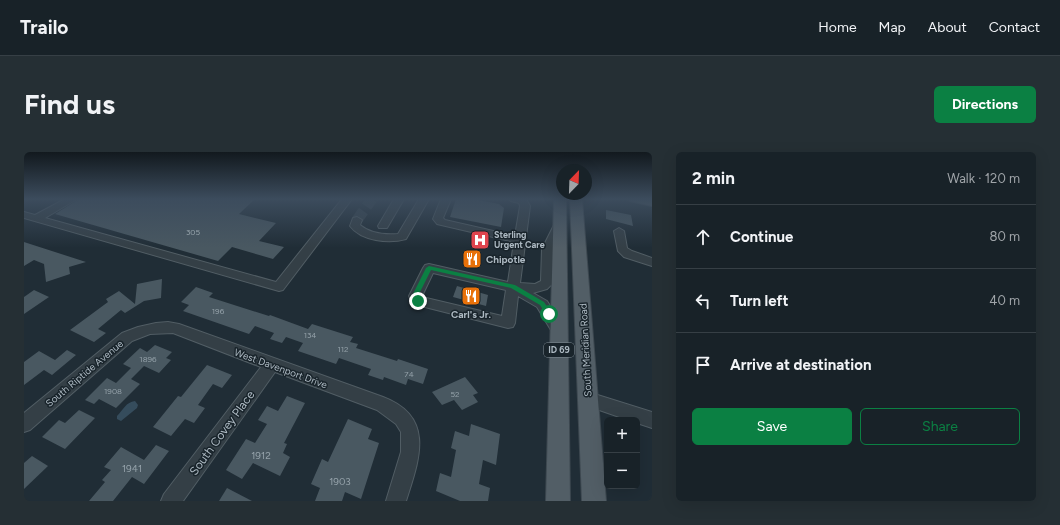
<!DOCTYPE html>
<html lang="en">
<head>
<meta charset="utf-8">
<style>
  :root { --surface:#182228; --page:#252f34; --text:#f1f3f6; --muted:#9fa4a8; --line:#363f45; --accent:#0b8043 }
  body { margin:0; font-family:Figtree,sans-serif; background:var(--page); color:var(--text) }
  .controls { position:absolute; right:12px; bottom:12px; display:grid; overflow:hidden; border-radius:6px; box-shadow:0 4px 16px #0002 }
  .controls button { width:36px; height:36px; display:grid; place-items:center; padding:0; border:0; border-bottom:1px solid var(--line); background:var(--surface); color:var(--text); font:20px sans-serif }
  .compass { position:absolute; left:532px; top:12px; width:36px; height:36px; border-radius:50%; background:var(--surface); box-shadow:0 4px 16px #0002; rotate:23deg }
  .stop { position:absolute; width:12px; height:12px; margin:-9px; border:3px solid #0b8043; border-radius:50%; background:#fff }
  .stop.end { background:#0b8043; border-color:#fff; box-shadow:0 1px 4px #0008 }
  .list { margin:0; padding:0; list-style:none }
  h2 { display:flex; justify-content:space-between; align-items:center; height:52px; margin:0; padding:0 16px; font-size:17px }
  h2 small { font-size:13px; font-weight:400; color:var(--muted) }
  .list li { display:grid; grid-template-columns:26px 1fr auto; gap:12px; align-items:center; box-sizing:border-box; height:64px; padding:0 16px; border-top:1px solid var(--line) }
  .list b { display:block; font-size:15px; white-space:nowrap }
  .list em { font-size:13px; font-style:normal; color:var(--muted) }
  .actions { display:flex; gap:8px; padding:12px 16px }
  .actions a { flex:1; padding:9px 0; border:1px solid var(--accent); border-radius:6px; text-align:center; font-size:14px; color:var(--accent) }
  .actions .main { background:var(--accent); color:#fff }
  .icon { flex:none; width:22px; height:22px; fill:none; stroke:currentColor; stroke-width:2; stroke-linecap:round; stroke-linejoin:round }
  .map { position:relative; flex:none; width:628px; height:349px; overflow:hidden; border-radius:6px }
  header { display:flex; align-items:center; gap:24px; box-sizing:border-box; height:56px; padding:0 20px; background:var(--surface); border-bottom:1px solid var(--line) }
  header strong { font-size:19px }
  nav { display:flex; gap:22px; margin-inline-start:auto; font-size:14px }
  .intro { display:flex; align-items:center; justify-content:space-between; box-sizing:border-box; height:96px; padding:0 24px }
  h1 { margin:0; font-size:28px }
  .button { padding:10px 18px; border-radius:6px; background:var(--accent); color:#fff; font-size:14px; font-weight:700 }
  main { display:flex; gap:24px; padding:0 24px }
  aside { flex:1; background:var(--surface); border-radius:6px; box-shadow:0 4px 16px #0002 }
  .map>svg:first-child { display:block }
</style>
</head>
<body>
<header>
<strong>Trailo</strong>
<nav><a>Home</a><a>Map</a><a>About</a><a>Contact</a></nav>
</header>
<div class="intro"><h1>Find us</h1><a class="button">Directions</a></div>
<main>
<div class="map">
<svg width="628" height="349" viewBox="0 0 628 349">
  <rect width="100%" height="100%" fill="#202d36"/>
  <path fill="#354c5c" d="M111,249L114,253L113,256L97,269L93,267V264C99,258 102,250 111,249Z"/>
  <g fill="#495861">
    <path d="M55,47H231L215,62L252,71L235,89L260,95L249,107L208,95L194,109L31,62Z"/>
    <path d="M432,47H449L475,52L480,56L477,75L426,65Z"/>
    <path d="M582,58L607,63L609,74L582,67Z"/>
    <path d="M0,90L62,110L45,115L46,122L22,130L20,112L10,108L0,114Z"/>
    <path d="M138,127L137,146L120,149L101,161L97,158L74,177L82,181L70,190L46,178L84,150L82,147L95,139L111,152L113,132Z"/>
    <path d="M433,134L464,143L462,154L429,145Z"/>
    <path d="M172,135L189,141L185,145L245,164L246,163L284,177L288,172L329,185L326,190L334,192L332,196L373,209L374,207L404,217L399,232L384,227L382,233L360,225L359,228L344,223L347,217L315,206L312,212L274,199L279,191L262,185L258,191L246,187L250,181L231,174L225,182L159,159L165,153L157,150Z"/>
    <path d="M10,138L25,145L0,162V145Z"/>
    <path d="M131,193L148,200L142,206L147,208L135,221L120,214L107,227L116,232L92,256L75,247L70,252L61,248L83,226L92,231L107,216L99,212L116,196L123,200Z"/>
    <path d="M43,198L52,203L28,223L20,218L0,233V210L15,199L31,208Z"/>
    <path d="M183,213L208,223L198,236L189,232L174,253L181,256L170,271L161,267L147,284L129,275L154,244L157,245Z"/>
    <path d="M441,225L454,241L449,243L454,250L438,258L430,248L418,253L408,240Z"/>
    <path d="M263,244L281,251L260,291L263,292L259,301L266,305L256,324L229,311L218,327L202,318L222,287L231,291L243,272L234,268L243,254L254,259Z"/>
    <path d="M55,258L71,266L41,297L18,285L35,268L41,271Z"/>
    <path d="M324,267L348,277L344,287L355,291L337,347L321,340L318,349H291L296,336L287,332L298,307L304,310Z"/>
    <path d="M447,272L476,282L472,313L459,308L455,332L466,336L464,349H436L412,339L416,321L427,325L432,298L427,296L431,279L445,284Z"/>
    <path d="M132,293L145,299L120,332L108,325L89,349H65L81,330L78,328L87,318L80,315L97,295L120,308Z"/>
    <path d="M8,304L24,314L0,337V311Z"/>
    <path d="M203,336L228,349H195Z"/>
  </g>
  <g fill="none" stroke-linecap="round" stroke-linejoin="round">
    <path stroke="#35424b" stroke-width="11" stroke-dasharray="11 5.5" stroke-linecap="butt" d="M333,68L348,47"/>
    <g stroke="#515d64" stroke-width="2">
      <g id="minor">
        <path d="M41,47H53L21,66L252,130L318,47H328L259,138L255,139L0,66V60L11,63Z"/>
        <path d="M370,47H380L363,76H355L354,74Z"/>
        <path d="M395,47H405L382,87C365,92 337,89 326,74L329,66L333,65L338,68L336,73C347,82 361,83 374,82Z"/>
        <path d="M417,47H427L419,66L421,68L491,84L496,54L495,51L487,49L485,47H502L506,54L496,131L511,132L517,129L518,97L531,71H539L540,73L530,97L529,131L523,137L509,141L523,149L542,179L540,183L535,184L530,183L513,155L494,144L491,171L489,175L484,176L389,152L385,144L399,116L401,113L405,112L484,130L490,90L413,72L409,67ZM409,121L482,138L478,164L398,145V144Z"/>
        <path d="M595,76L600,79L603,96L608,99L628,106V114L600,105L594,99L590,79Z"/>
        <path d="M132,171L144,170L155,172L359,245C412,265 395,308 382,349H362L377,300V280L372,272L353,258L251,220L159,349H137L140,342L237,215L149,181L126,182L108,189L6,278L0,280V261L98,181L114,175Z"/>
        <path d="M564,240L628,260V276L613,271V268H604L558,252L556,247L558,242Z"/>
      </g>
    </g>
    <g stroke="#3d4850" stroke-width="2">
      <g id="major">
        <path d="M530,47H542L546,349H522Z"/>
        <path d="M546,47H558L582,349H558Z"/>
        <path d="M604,47H628V54L606,49Z"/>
      </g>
    </g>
    <use href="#minor" fill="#343f46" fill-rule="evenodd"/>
    <use href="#major" fill="#525e66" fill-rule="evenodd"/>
  </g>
  <linearGradient id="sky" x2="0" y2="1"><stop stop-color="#12191e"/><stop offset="0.49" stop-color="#3c4c5d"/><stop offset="1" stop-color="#3c4c5d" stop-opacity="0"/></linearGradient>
  <rect width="628" height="96" fill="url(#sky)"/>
  <path fill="#0b8043" d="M405,114L491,133L520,150L528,162V164H523L516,153L487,136L407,118L394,144L397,149L394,151L388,144L402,116Z"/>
  <defs>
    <g id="hospital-square" transform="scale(1)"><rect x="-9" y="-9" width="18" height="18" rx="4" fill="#e0444e" stroke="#19242b"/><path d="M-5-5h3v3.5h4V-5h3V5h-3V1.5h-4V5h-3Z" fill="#fff"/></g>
    <g id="restaurant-square" transform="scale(1)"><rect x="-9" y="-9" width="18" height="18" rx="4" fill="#e8710a" stroke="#19242b"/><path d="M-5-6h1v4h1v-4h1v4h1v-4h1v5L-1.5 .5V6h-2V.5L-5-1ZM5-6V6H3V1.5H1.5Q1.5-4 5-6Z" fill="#fff"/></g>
  </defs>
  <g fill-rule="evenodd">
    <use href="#hospital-square" x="456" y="88"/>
    <use href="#restaurant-square" x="448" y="107"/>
    <use href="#restaurant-square" x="447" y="144"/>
  </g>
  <g text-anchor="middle" stroke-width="3" stroke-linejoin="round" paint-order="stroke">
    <g font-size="8" fill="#95a2aa">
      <text x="169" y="83">305</text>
      <text x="194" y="162">196</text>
      <text x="286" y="186">134</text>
      <text x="319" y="200">112</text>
      <text x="124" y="210">1896</text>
      <text x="385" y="225">74</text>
      <text x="89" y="242">1908</text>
      <text x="431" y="245">52</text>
    </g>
    <g font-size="9" font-weight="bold" fill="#aebac3" stroke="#19242b" text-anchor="start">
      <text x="470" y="86">Sterling<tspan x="470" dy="10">Urgent Care</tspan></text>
    </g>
    <rect fill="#19242b" stroke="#818d95" stroke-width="1" x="520" y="191" width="30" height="14" rx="3"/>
    <g font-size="9" font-weight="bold" fill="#aebac3">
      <text x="535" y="201">ID 69</text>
    </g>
    <g font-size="10" font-weight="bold" fill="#aebac3" stroke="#19242b" text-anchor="start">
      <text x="462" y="111">Chipotle</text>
      <text x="447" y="166" text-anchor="middle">Carl's Jr.</text>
    </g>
    <g font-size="10" fill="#aebac3" stroke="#19242b">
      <text transform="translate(561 198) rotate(-93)" y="4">South Meridian Road</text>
      <text transform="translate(257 216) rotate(20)" y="4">West Davenport Drive</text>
      <text transform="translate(60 221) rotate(-40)" y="4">South Riptide Avenue</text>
    </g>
    <g font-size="10" fill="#95a2aa">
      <text x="237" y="307">1912</text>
      <text x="108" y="320">1941</text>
      <text x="316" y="333">1903</text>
    </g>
    <g font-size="12" fill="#aebac3" stroke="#19242b">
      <text transform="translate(198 281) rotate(-54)" y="4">South Covey Place</text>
    </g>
  </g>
</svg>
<div class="controls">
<button>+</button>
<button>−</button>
</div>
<svg class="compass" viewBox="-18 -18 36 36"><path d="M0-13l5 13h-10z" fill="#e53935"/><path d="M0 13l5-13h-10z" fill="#9fa4a8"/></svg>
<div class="stop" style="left:525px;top:162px"></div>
<div class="stop end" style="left:394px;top:149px"></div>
</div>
<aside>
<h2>2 min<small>Walk · 120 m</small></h2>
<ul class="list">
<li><svg class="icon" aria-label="ahead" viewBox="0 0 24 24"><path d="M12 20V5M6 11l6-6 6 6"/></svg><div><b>Continue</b></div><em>80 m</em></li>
<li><svg class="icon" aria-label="left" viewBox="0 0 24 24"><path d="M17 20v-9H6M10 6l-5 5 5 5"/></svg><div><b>Turn left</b></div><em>40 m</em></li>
<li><svg class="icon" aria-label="arrive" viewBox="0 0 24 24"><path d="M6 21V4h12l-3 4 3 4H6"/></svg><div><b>Arrive at destination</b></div></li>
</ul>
<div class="actions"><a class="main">Save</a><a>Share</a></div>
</aside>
</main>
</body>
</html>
